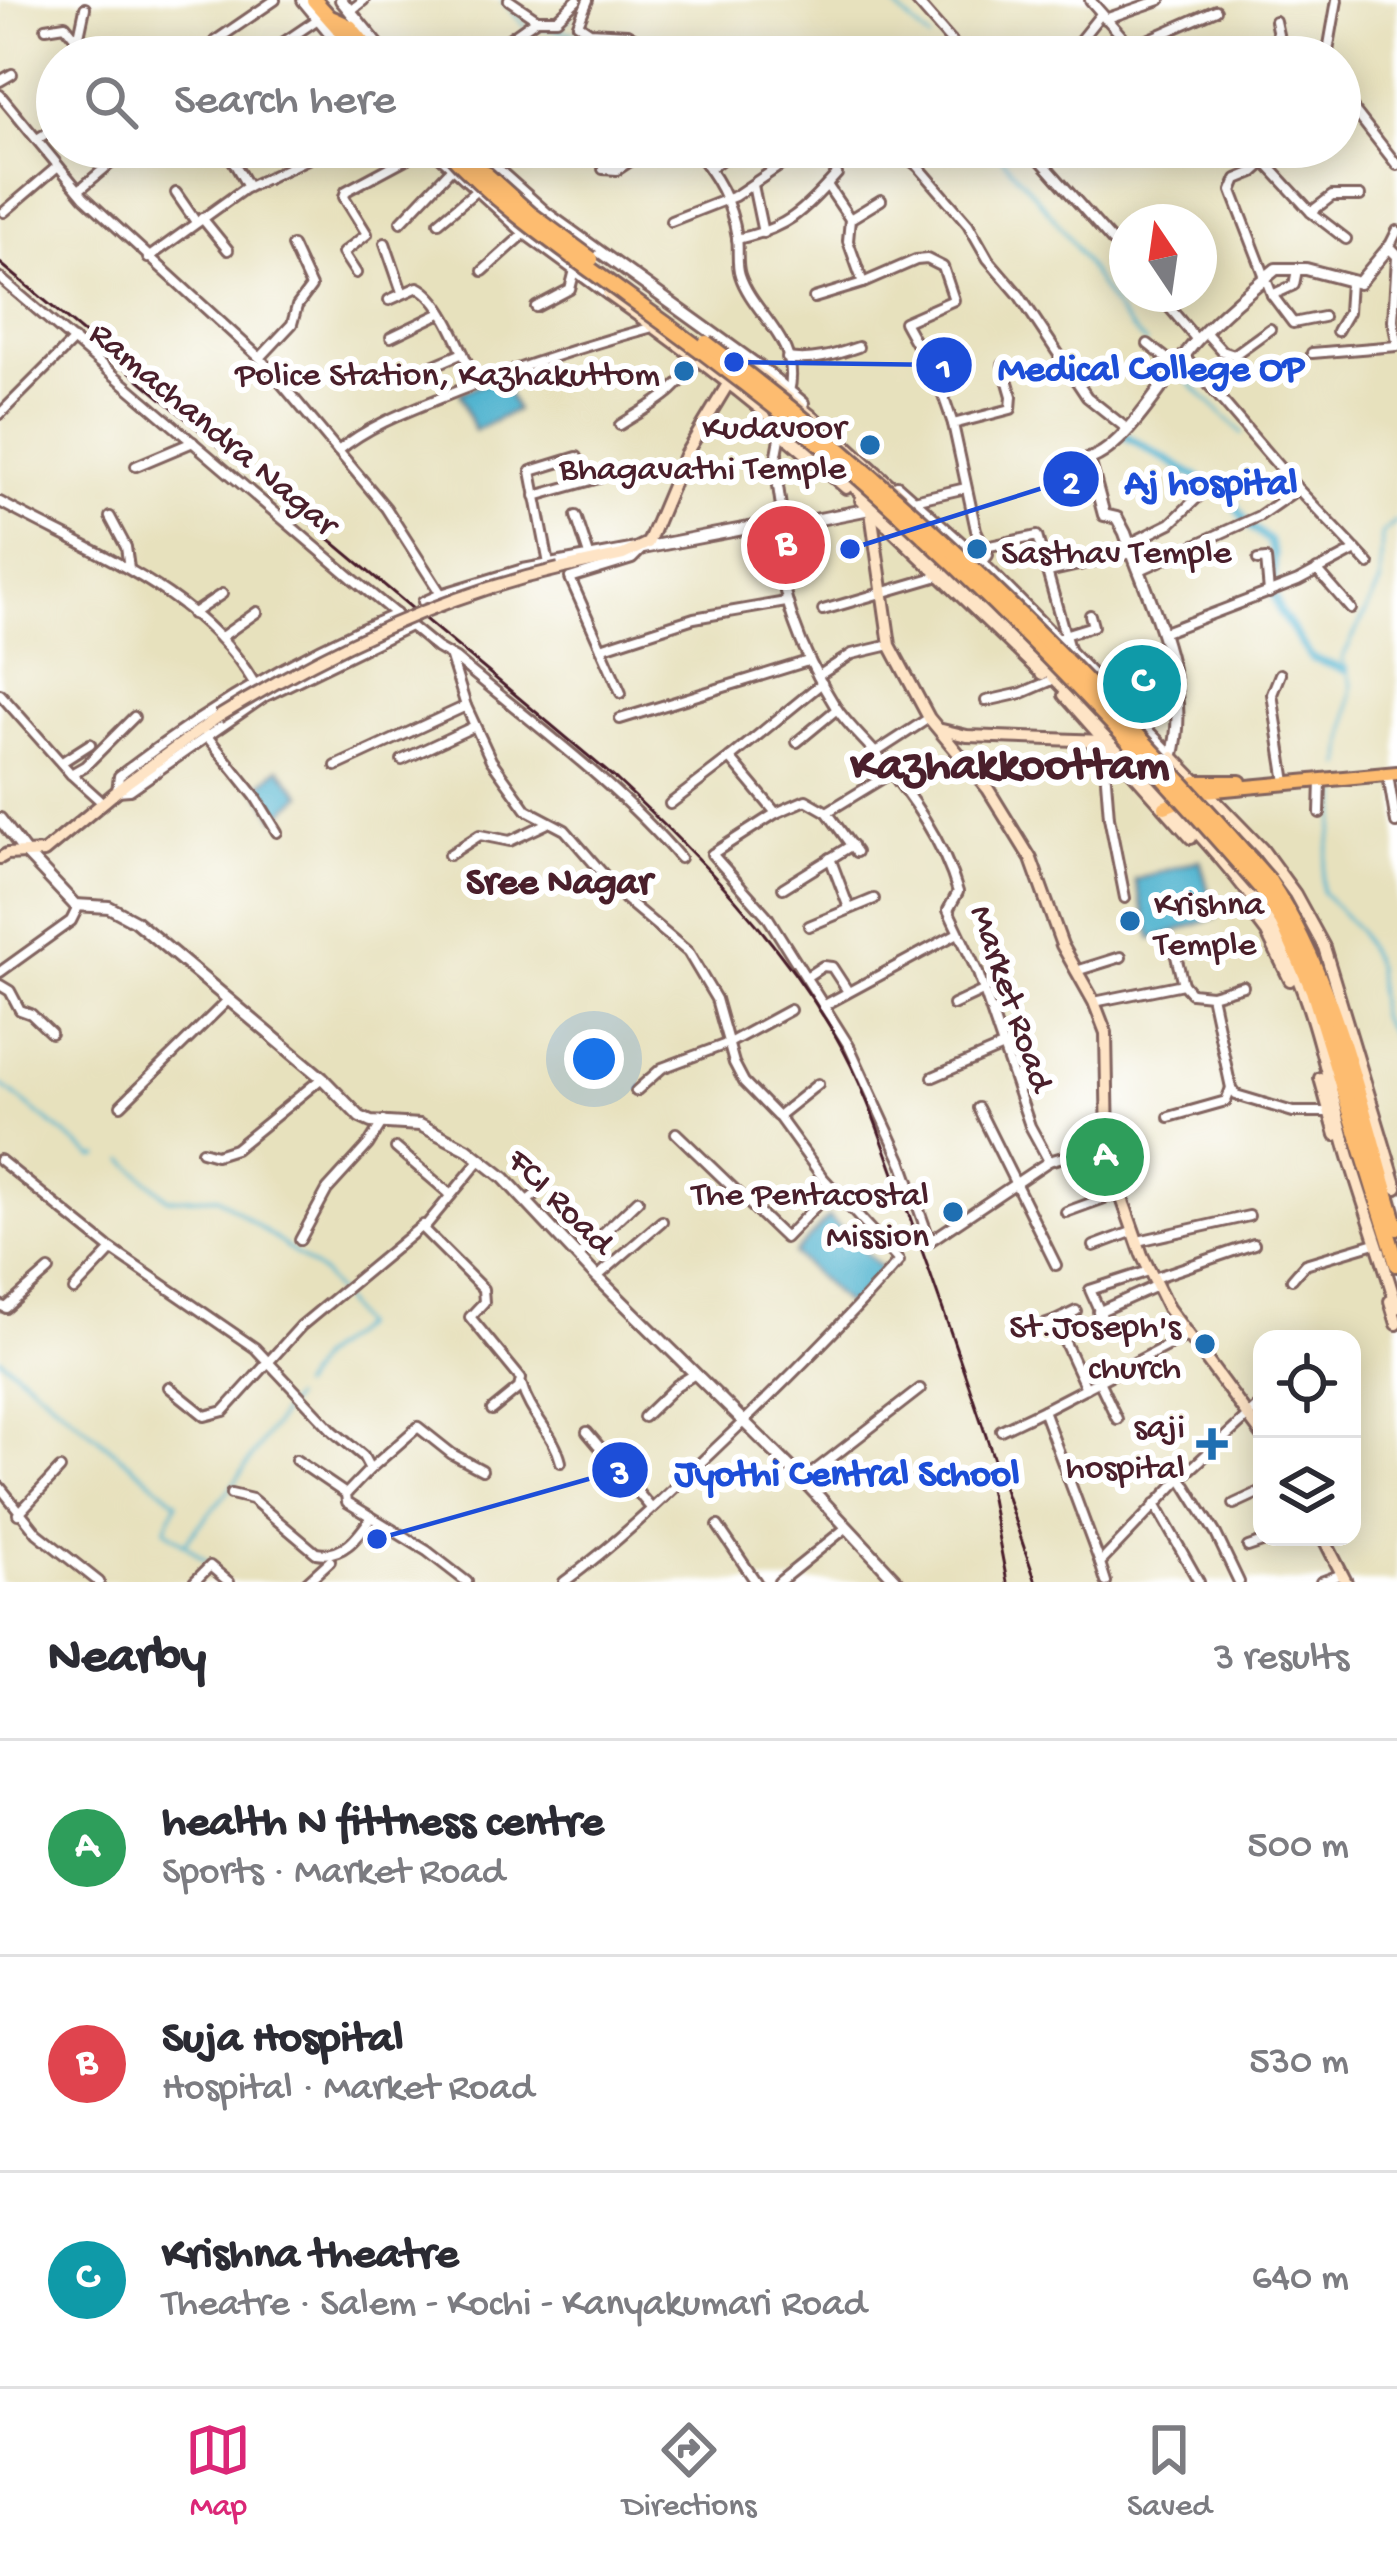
<!DOCTYPE html>
<html lang="en">
<head>
<meta charset="utf-8">
<style>
  :root { --surface:#fff; --page:#f7f7f7; --text:#2b2b33; --muted:#7c7c81; --line:#e1e1e2; --accent:#db2777 }
  body { margin:0; font-family:"Gochi Hand",sans-serif; background:var(--page); color:var(--text) }
  .controls { position:absolute; right:36px; bottom:36px; display:grid; overflow:hidden; border-radius:24px; box-shadow:0 6px 30px #0003 }
  .controls button { width:108px; height:108px; display:grid; place-items:center; padding:0; border:0; border-bottom:3px solid var(--line); background:var(--surface); color:var(--text); font:60px sans-serif }
  .compass { position:absolute; left:1109px; top:204px; width:108px; height:108px; border-radius:50%; background:var(--surface); box-shadow:0 6px 30px #0003; rotate:347deg }
  .you { position:absolute; left:594px; top:1059px; width:42px; height:42px; margin:-30px; border:9px solid #fff; border-radius:50%; background:#1a73e8; box-shadow:0 0 0 18px #1a73e833 }
  .badge { display:grid; place-items:center; width:78px; height:78px; border-radius:50%; background:var(--accent); color:#fff; font-size:39px; font-weight:700 }
  .pin { position:absolute; translate:-50% -50%; border:6px solid #fff; box-shadow:0 3px 12px #0006 }
  .list { margin:0; padding:0; list-style:none }
  h2 { display:flex; justify-content:space-between; align-items:center; height:156px; margin:0; padding:0 48px; font-size:51px }
  h2 small { font-size:39px; font-weight:400; color:var(--muted) }
  .list li { display:grid; grid-template-columns:78px 1fr auto; gap:36px; align-items:center; box-sizing:border-box; height:216px; padding:0 48px; border-top:3px solid var(--line) }
  .list b { display:block; font-size:45px; white-space:nowrap }
  .list p { margin:0; font-size:39px; white-space:nowrap; color:var(--muted) }
  .list em { font-size:39px; font-style:normal; color:var(--muted) }
  .icon { flex:none; width:66px; height:66px; fill:none; stroke:currentColor; stroke-width:2; stroke-linecap:round; stroke-linejoin:round }
  .map { position:relative; flex:none; width:1397px; height:1582px; overflow:hidden }
  .search { position:absolute; background:var(--surface); box-shadow:0 6px 30px #0003; left:36px; right:36px; top:36px; height:132px; display:flex; align-items:center; gap:30px; box-sizing:border-box; padding:0 42px; border-radius:66px; color:var(--muted); font-size:45px }
  .sheet { height:804px; background:var(--surface) }
  nav { display:flex; justify-content:space-around; align-items:center; box-sizing:border-box; height:168px; border-top:3px solid var(--line); background:var(--surface); font-size:33px; color:var(--muted) }
  nav a { display:grid; justify-items:center; gap:6px }
  nav .on { color:var(--accent) }
  .map>svg:first-child { display:block }
</style>
</head>
<body>
<div class="map">
<svg width="1397" height="1582" viewBox="0 0 1397 1582">
  <rect width="100%" height="100%" fill="#fff"/>
  <filter id="ink" filterUnits="userSpaceOnUse"><feTurbulence type="fractalNoise" baseFrequency=".00833" numOctaves="2"/><feDisplacementMap in="SourceGraphic" scale="24" xChannelSelector="R" yChannelSelector="G"/><feConvolveMatrix kernelMatrix="1 2 1 2 8 2 1 2 1" color-interpolation-filters="sRGB"/></filter>
  <filter id="wash" filterUnits="userSpaceOnUse"><feTurbulence type="fractalNoise" baseFrequency=".004" numOctaves="4" result="noise"/><feDisplacementMap in="SourceGraphic" scale="48" xChannelSelector="R" yChannelSelector="G"/><feGaussianBlur stdDeviation="2.7" result="paint"/><feColorMatrix in="noise" values="0 0 0 0 0 0 0 0 0 0 0 0 0 0 0 0 0 1.4 0 .05"/><feComposite in="paint" operator="in"/></filter>
  <g filter="url(#wash)">
    <rect width="100%" height="100%" fill="#e7e1bd"/>
    <g fill="#50b3cf" stroke="#4d697d" stroke-width="3">
      <path d="M500,377L516,410L474,431L460,393Z"/>
      <path d="M279,768L302,795L276,819L257,788Z"/>
      <path d="M1200,860L1216,918L1152,939L1135,880Z"/>
      <path d="M829,1217L883,1270L848,1306L794,1254Z"/>
    </g>
    <g fill="none" stroke-linecap="round" stroke-linejoin="round">
      <g stroke="#50b3cf" stroke-width="3">
        <path d="M502,0L525,26"/>
        <path d="M888,0L930,40"/>
        <path d="M534,27L622,41"/>
        <path d="M559,29L570,17"/>
        <path d="M992,147C1017,176 1045,204 1067,235C1093,272 1111,312 1146,343"/>
        <path d="M1179,373L1242,433"/>
        <path d="M1342,766L1352,685L1342,659L1380,584L1382,534L1397,521"/>
        <path d="M1339,793C1339,826 1319,863 1322,892L1358,930L1370,954L1376,967L1379,1016L1397,1043"/>
        <path d="M0,1084L94,1157L99,1156"/>
        <path d="M125,1160L168,1199L218,1197L323,1274L360,1326L318,1358L299,1388"/>
        <path d="M0,1358L177,1502L165,1529L212,1565"/>
        <path d="M186,1541L233,1485L292,1398"/>
      </g>
      <g stroke="#50b3cf" stroke-width="8">
        <path d="M1124,435L1229,496L1248,525L1269,541L1274,555L1273,589"/>
        <path d="M1274,594L1280,612L1311,658L1345,670"/>
      </g>
    </g>
  </g>
  <g filter="url(#ink)">
    <g fill="none" stroke-linecap="round" stroke-linejoin="round">
      <g stroke="#81635e" stroke-width="14">
        <g id="minor">
          <path d="M509,0L537,19H557L577,0"/>
          <path d="M588,0L578,24L590,32L627,34L666,57"/>
          <path d="M915,0L965,57"/>
          <path d="M1090,0L1140,57"/>
          <path d="M350,11L364,0"/>
          <path d="M1105,19L1160,0"/>
          <path d="M1275,21L1283,57"/>
          <path d="M46,28L65,25L78,41"/>
          <path d="M1073,49L1101,14"/>
          <path d="M83,57L78,41L85,8"/>
          <path d="M205,57L213,53L215,41L275,0"/>
          <path d="M262,57L318,19"/>
          <path d="M483,57L537,19"/>
          <path d="M1125,57L1132,47L1216,10"/>
          <path d="M1293,57L1328,51"/>
          <path d="M1327,57L1337,0"/>
          <path d="M0,81L12,74"/>
          <path d="M1340,92L1397,165"/>
          <path d="M0,95L84,197L260,358L386,508L441,594L523,569L636,548"/>
          <path d="M37,139L57,127"/>
          <path d="M225,147L248,187"/>
          <path d="M692,147C716,175 731,201 737,237C739,249 736,264 740,275C753,315 802,341 789,392"/>
          <path d="M895,147L918,166L968,224L988,259L1019,295L1087,397L1126,428"/>
          <path d="M1029,147L1127,258"/>
          <path d="M1247,147L1265,162L1254,172L1237,179L1232,191L1272,295L1293,323L1323,317"/>
          <path d="M1164,154L1169,147"/>
          <path d="M1265,162L1311,212L1346,239"/>
          <path d="M603,169L617,170L651,147"/>
          <path d="M709,169L738,147"/>
          <path d="M753,185L763,233"/>
          <path d="M827,185L850,219L848,241L863,283"/>
          <path d="M79,190L117,158L116,147"/>
          <path d="M176,193L196,222"/>
          <path d="M4,212L58,166"/>
          <path d="M1311,212L1332,196H1360"/>
          <path d="M202,218L228,250"/>
          <path d="M850,219L881,200"/>
          <path d="M671,221L735,196L781,165"/>
          <path d="M401,222L452,168"/>
          <path d="M439,222L477,190"/>
          <path d="M737,239C788,228 802,212 837,174"/>
          <path d="M385,243L402,292"/>
          <path d="M1389,247L1397,231"/>
          <path d="M148,258L244,189L333,147"/>
          <path d="M1397,258L1393,320L1397,342"/>
          <path d="M483,271L525,233"/>
          <path d="M356,273L343,253L367,234L344,197L346,191L428,147"/>
          <path d="M0,278L353,579L437,648L456,659C531,722 616,783 680,858"/>
          <path d="M1158,294L1197,340"/>
          <path d="M1272,295L1294,285L1297,270"/>
          <path d="M814,298L863,283L916,260L927,259L943,267L954,300L904,322L941,389L953,424"/>
          <path d="M389,300L418,287C444,299 464,357 476,383"/>
          <path d="M536,307L570,289L575,270"/>
          <path d="M1337,331L1348,312L1350,282"/>
          <path d="M1205,332L1222,351L1234,355L1270,329"/>
          <path d="M391,337L441,313"/>
          <path d="M1148,344L1176,366"/>
          <path d="M1312,353L1397,346"/>
          <path d="M260,358L292,324L297,306L311,287L292,246"/>
          <path d="M787,358C812,362 835,355 858,347"/>
          <path d="M430,367L463,353"/>
          <path d="M0,414L74,340"/>
          <path d="M620,425C649,406 684,390 696,356"/>
          <path d="M338,451C367,427 403,413 438,399C508,370 580,347 653,327"/>
          <path d="M136,466L193,442"/>
          <path d="M535,496L599,478"/>
          <path d="M914,500L966,488"/>
          <path d="M0,502C90,552 199,589 254,683"/>
          <path d="M576,516L589,555"/>
          <path d="M110,517L126,547L129,568"/>
          <path d="M764,525L781,507L775,465L781,433"/>
          <path d="M774,532C783,600 798,647 835,706C847,725 864,739 878,756C912,797 943,841 958,892L948,910L978,973L1030,1126L1049,1161"/>
          <path d="M1129,544L1171,523L1201,494"/>
          <path d="M985,547L1037,536L1069,649"/>
          <path d="M1356,550L1369,564"/>
          <path d="M1258,560L1266,559L1269,593"/>
          <path d="M982,563L988,555L976,530L953,424L1011,409L1012,396L1003,365"/>
          <path d="M549,564L531,471L577,457"/>
          <path d="M1140,570L1259,516L1298,489"/>
          <path d="M1317,570L1351,609"/>
          <path d="M1048,572L1132,553"/>
          <path d="M423,602L441,594"/>
          <path d="M823,610L939,576"/>
          <path d="M192,614L222,594"/>
          <path d="M396,614C296,655 204,711 119,776L117,791L130,790L264,697L410,626"/>
          <path d="M1162,633L1298,581L1356,550L1298,489L1184,356"/>
          <path d="M1064,635L1093,626L1090,615"/>
          <path d="M220,638L257,612"/>
          <path d="M601,648L694,618L786,602"/>
          <path d="M451,658L466,706L491,760L527,810L565,830L625,899L688,952L716,999L734,1063L744,1082L777,1116"/>
          <path d="M1280,674L1272,694L1286,782"/>
          <path d="M818,676L852,654L890,645"/>
          <path d="M621,693L570,578L632,559L642,549"/>
          <path d="M0,694L71,774L103,803"/>
          <path d="M986,701L1022,693L1050,681"/>
          <path d="M620,719L808,661"/>
          <path d="M206,735L255,796L277,832"/>
          <path d="M1103,741L1109,817L1125,898"/>
          <path d="M797,742L837,709"/>
          <path d="M875,753L929,718"/>
          <path d="M402,760L475,726"/>
          <path d="M62,762L90,744"/>
          <path d="M336,766L466,706"/>
          <path d="M71,774L85,766L134,717"/>
          <path d="M1388,775L1396,823"/>
          <path d="M670,804L730,758"/>
          <path d="M827,812L891,773"/>
          <path d="M776,813L730,758L822,683"/>
          <path d="M1320,813L1321,781"/>
          <path d="M856,852L827,812L806,800L776,813L712,854L767,916L849,1046L902,1162L930,1241L1049,1161L1108,1144"/>
          <path d="M449,855L480,835L510,841L546,824"/>
          <path d="M830,858L849,908"/>
          <path d="M783,888L852,845"/>
          <path d="M809,926L874,899"/>
          <path d="M1175,952L1183,984"/>
          <path d="M1076,971L1121,957"/>
          <path d="M0,972L71,921L79,905"/>
          <path d="M806,977L823,966L832,967L847,990"/>
          <path d="M0,985L10,991L20,1010L31,1014L51,1033"/>
          <path d="M1211,995L1243,986"/>
          <path d="M1094,1002L1183,984L1191,993L1211,995L1231,1088L1236,1095L1293,1112H1328"/>
          <path d="M953,1005L985,990"/>
          <path d="M823,1006L958,933"/>
          <path d="M933,1077L1005,1046"/>
          <path d="M636,1091L662,1068L729,1043L790,1010"/>
          <path d="M121,1105L228,1000"/>
          <path d="M978,1108L1056,1265"/>
          <path d="M1169,1117L1226,1101L1231,1088"/>
          <path d="M676,1133L785,1238L833,1188"/>
          <path d="M396,1148L451,1195"/>
          <path d="M202,1151L216,1155L235,1149L322,1078"/>
          <path d="M481,1159L423,1229L483,1289L484,1302L470,1317L521,1379L519,1388L492,1410"/>
          <path d="M0,1160L108,1247L255,1348L333,1431L363,1456L370,1469L346,1494L347,1502L427,1551L467,1582"/>
          <path d="M526,1202L542,1189"/>
          <path d="M1066,1212L1121,1192"/>
          <path d="M300,1240L327,1190L368,1145L383,1121"/>
          <path d="M1138,1241L1249,1216"/>
          <path d="M1094,1246L1134,1231"/>
          <path d="M578,1257L638,1200"/>
          <path d="M597,1277L662,1221"/>
          <path d="M1154,1278L1254,1244"/>
          <path d="M1292,1279L1305,1264L1372,1244"/>
          <path d="M74,1290L112,1250"/>
          <path d="M0,1305L6,1308L49,1270"/>
          <path d="M1098,1312L1156,1286"/>
          <path d="M1055,1321L1076,1311"/>
          <path d="M1108,1330L1090,1290L1149,1271"/>
          <path d="M1027,1331L1055,1321L1086,1388"/>
          <path d="M1099,1381L1117,1419"/>
          <path d="M522,1386C530,1415 554,1433 561,1462"/>
          <path d="M169,1387L205,1416L224,1411L301,1326L423,1225"/>
          <path d="M644,1417L677,1385L695,1374"/>
          <path d="M1001,1430L1043,1410"/>
          <path d="M587,1432L651,1508"/>
          <path d="M296,1460L346,1494"/>
          <path d="M370,1469L418,1427L452,1454L482,1470"/>
          <path d="M1181,1478L1216,1534L1239,1582"/>
          <path d="M803,1480L920,1389"/>
          <path d="M0,1487L37,1533L99,1582"/>
          <path d="M231,1494L252,1499L316,1553C343,1558 357,1538 371,1518"/>
          <path d="M1155,1504L1199,1582"/>
          <path d="M1234,1504L1262,1491"/>
          <path d="M18,1514L60,1469"/>
          <path d="M718,1526L756,1582"/>
          <path d="M1248,1547L1277,1537"/>
          <path d="M1100,1563L1043,1410L1188,1335"/>
          <path d="M194,1582L210,1566L229,1582"/>
          <path d="M307,1582L330,1561"/>
          <path d="M564,1582C619,1542 668,1494 717,1447C780,1387 841,1326 899,1261L823,1178L778,1116L818,1084"/>
          <path d="M779,1582L847,1527"/>
          <path d="M1106,1582L1100,1563L1181,1478L1262,1403"/>
          <path d="M1321,1582L1342,1574"/>
        </g>
      </g>
      <g stroke="#81635e" stroke-width="16">
        <g id="tertiary">
          <path d="M303,0L350,57"/>
          <path d="M341,0L388,57"/>
          <path d="M431,147L525,233L608,294"/>
          <path d="M472,147L546,213L761,368L803,403"/>
          <path d="M897,486L972,553L1173,757"/>
          <path d="M643,548L764,525L782,535L800,532L809,521L875,508"/>
          <path d="M1172,758C1193,684 1149,602 1125,533L1117,518L1104,515L1089,459C1128,447 1169,371 1197,340C1221,314 1249,291 1276,269H1306L1359,283L1389,247L1397,255"/>
          <path d="M0,819L25,852L75,905L109,907L135,921L322,1078L360,1117L371,1122L420,1125L467,1149L504,1178L593,1273L803,1480L898,1582"/>
        </g>
      </g>
      <g stroke="#81635e" stroke-width="16">
        <g id="secondary">
          <path d="M608,294C801,429 973,586 1131,760C1176,810 1237,871 1272,927C1315,995 1327,1084 1350,1160C1365,1210 1383,1258 1397,1308"/>
          <path d="M746,364L834,434L903,497"/>
          <path d="M783,434L846,488"/>
          <path d="M861,500L1042,674"/>
          <path d="M871,512L890,645L929,718L988,789L1031,859L1062,945L1094,1002L1106,1033L1108,1144L1117,1184L1142,1255L1168,1308L1262,1435"/>
          <path d="M559,569L623,555L648,543L685,455L731,379"/>
          <path d="M1064,695L1191,838"/>
          <path d="M942,730L967,736L1103,741"/>
          <path d="M1173,757L1262,849L1295,894L1324,947L1397,1188"/>
          <path d="M0,858L7,854L44,852L128,782L218,717"/>
          <path d="M1245,904L1267,933L1290,980"/>
          <path d="M1320,1078L1336,1135"/>
          <path d="M1390,1301L1397,1324"/>
          <path d="M1323,1537L1346,1582"/>
        </g>
      </g>
      <g stroke="#81635e" stroke-width="18">
        <g id="primary">
          <path d="M1179,792L1196,782H1240"/>
          <path d="M1165,807L1204,791L1397,773"/>
        </g>
      </g>
      <g stroke="#81635e" stroke-width="20">
        <g id="trunk">
          <path d="M314,0L364,57"/>
          <path d="M333,19L350,27L375,57"/>
          <path d="M1269,881C1337,984 1361,1112 1397,1228"/>
          <path d="M1261,888L1282,921L1313,990L1397,1264"/>
        </g>
      </g>
      <use href="#minor" stroke="#fff" stroke-width="8"/>
      <use href="#tertiary" stroke="#fff" stroke-width="10"/>
      <use href="#secondary" stroke="#fee4c6" stroke-width="10"/>
      <use href="#primary" stroke="#fdbc70" stroke-width="12"/>
      <use href="#trunk" stroke="#fdbc70" stroke-width="14"/>
      <g stroke="#4a1f2b" stroke-width="3">
        <path d="M0,263L617,780C700,857 777,937 835,1035C867,1090 886,1153 908,1212C953,1334 993,1459 1036,1582"/>
        <path d="M989,1488L1007,1582"/>
      </g>
      <g stroke="#81635e" stroke-width="16" stroke-linecap="butt">
        <path id="secondary-bridge" d="M218,717C323,652 439,596 559,569"/>
      </g>
      <g stroke="#81635e" stroke-width="20" stroke-linecap="butt">
        <g id="trunk-bridge">
          <path d="M445,147C498,206 564,250 628,297C690,341 751,387 810,435C970,569 1124,730 1261,888"/>
          <path d="M473,163L530,214L591,259"/>
          <path d="M706,343C914,498 1099,686 1269,881"/>
        </g>
      </g>
      <use href="#secondary-bridge" stroke="#fee4c6" stroke-width="10"/>
      <use href="#trunk-bridge" stroke="#fdbc70" stroke-width="14"/>
    </g>
  </g>
  <g fill="#1f6fb2" stroke="#fff" stroke-width="4.5">
    <circle cx="684" cy="371" r="12"/>
    <circle cx="870" cy="445" r="12"/>
    <circle cx="977" cy="549" r="12"/>
    <circle cx="1130" cy="921" r="12"/>
    <circle cx="953" cy="1212" r="12"/>
    <circle cx="1205" cy="1344" r="12"/>
    <path d="M1206 1426h12v12h12v12h-12v12h-12v-12h-12v-12h12z"/>
  </g>
  <g text-anchor="middle" stroke-width="12" stroke-linejoin="round" paint-order="stroke">
    <g font-size="36" fill="#4a1f2b" stroke="#fff" text-anchor="end">
      <text x="660" y="384">Police Station, Kazhakuttom</text>
      <text x="846" y="437">Kudavoor<tspan x="846" dy="41">Bhagavathi Temple</tspan></text>
      <text x="1001" y="562" text-anchor="start">Sasthav Temple</text>
      <text x="1154" y="913" text-anchor="start">Krishna<tspan x="1154" dy="41">Temple</tspan></text>
      <text x="929" y="1204">The Pentacostal<tspan x="929" dy="41">Mission</tspan></text>
      <text x="1181" y="1336">St.Joseph's<tspan x="1181" dy="41">church</tspan></text>
      <text x="1185" y="1436">saji<tspan x="1185" dy="41">hospital</tspan></text>
    </g>
    <g font-size="36" fill="#4a1f2b" stroke="#fff">
      <text transform="translate(216 426) rotate(40)" y="13">Ramachandra Nagar</text>
      <text transform="translate(1015 997) rotate(71)" y="13">Market Road</text>
      <text transform="translate(563 1199) rotate(45)" y="13">FCI Road</text>
    </g>
    <g font-size="39" font-weight="bold" fill="#4a1f2b" stroke="#fff">
      <text x="559" y="892">Sree Nagar</text>
    </g>
    <g font-size="48" font-weight="bold" fill="#4a1f2b" stroke="#fff">
      <text x="1010" y="777">Kazhakkoottam</text>
    </g>
  </g>
  <path fill="none" stroke="#1d4ed8" stroke-width="4.5" d="M734 362L944 365M850 549L1071 479M377 1539L620 1470"/>
  <g fill="#1d4ed8" stroke="#fff" stroke-width="4.5">
    <circle cx="734" cy="362" r="12"/>
    <circle cx="850" cy="549" r="12"/>
    <circle cx="377" cy="1539" r="12"/>
    <circle cx="944" cy="365" r="30"/>
    <circle cx="1071" cy="479" r="30"/>
    <circle cx="620" cy="1470" r="30"/>
  </g>
  <g font-size="36" text-anchor="middle" font-weight="bold" fill="#fff">
    <text x="944" y="378">1</text>
    <text x="1071" y="492">2</text>
    <text x="620" y="1482">3</text>
  </g>
  <g font-size="39" text-anchor="middle" font-weight="bold" fill="#1d4ed8" stroke="#fff" stroke-width="12" stroke-linejoin="round" paint-order="stroke">
    <text x="1151" y="379">Medical College OP</text>
    <text x="1211" y="493">Aj hospital</text>
    <text x="847" y="1484">Jyothi Central School</text>
  </g>
</svg>
<div class="controls">
<button><svg class="icon" aria-label="locate" viewBox="0 0 24 24"><circle cx="12" cy="12" r="6"/><path d="M12 2v4M12 18v4M2 12h4M18 12h4"/></svg></button>
<button><svg class="icon" aria-label="layers" viewBox="0 0 24 24"><path d="M12 4l9 5-9 5-9-5zM3 14l9 5 9-5"/></svg></button>
</div>
<svg class="compass" viewBox="-18 -18 36 36"><path d="M0-13l5 13h-10z" fill="#e53935"/><path d="M0 13l5-13h-10z" fill="#7c7c81"/></svg>
<div class="you"></div>
<div class="pin badge" style="left:1105px;top:1157px;background:#2e9e5b">A</div>
<div class="pin badge" style="left:786px;top:545px;background:#e0444e">B</div>
<div class="pin badge" style="left:1142px;top:684px;background:#0f9aa8">C</div>
<div class="search"><svg class="icon" aria-label="search" viewBox="0 0 24 24"><circle cx="10" cy="10" r="6"/><path d="M15 15l6 6"/></svg>Search here</div>
</div>
<section class="sheet">
<h2>Nearby<small>3 results</small></h2>
<ul class="list">
<li><span class="badge" style="background:#2e9e5b">A</span><div><b>health N fittness centre</b><p>Sports · Market Road</p></div><em>500 m</em></li>
<li><span class="badge" style="background:#e0444e">B</span><div><b>Suja Hospital</b><p>Hospital · Market Road</p></div><em>530 m</em></li>
<li><span class="badge" style="background:#0f9aa8">C</span><div><b>Krishna theatre</b><p>Theatre · Salem - Kochi - Kanyakumari Road</p></div><em>640 m</em></li>
</ul>
</section>
<nav>
<a class="on"><svg class="icon" aria-label="map" viewBox="0 0 24 24"><path d="M3 6l6-2 6 2 6-2v14l-6 2-6-2-6 2zM9 4v14M15 6v14"/></svg>Map</a>
<a><svg class="icon" aria-label="directions" viewBox="0 0 24 24"><path d="M12 3l9 9-9 9-9-9zM9 14v-3h6M13 9l2 2-2 2"/></svg>Directions</a>
<a><svg class="icon" aria-label="saved" viewBox="0 0 24 24"><path d="M7 4h10v16l-5-4-5 4z"/></svg>Saved</a>
</nav>
</body>
</html>
